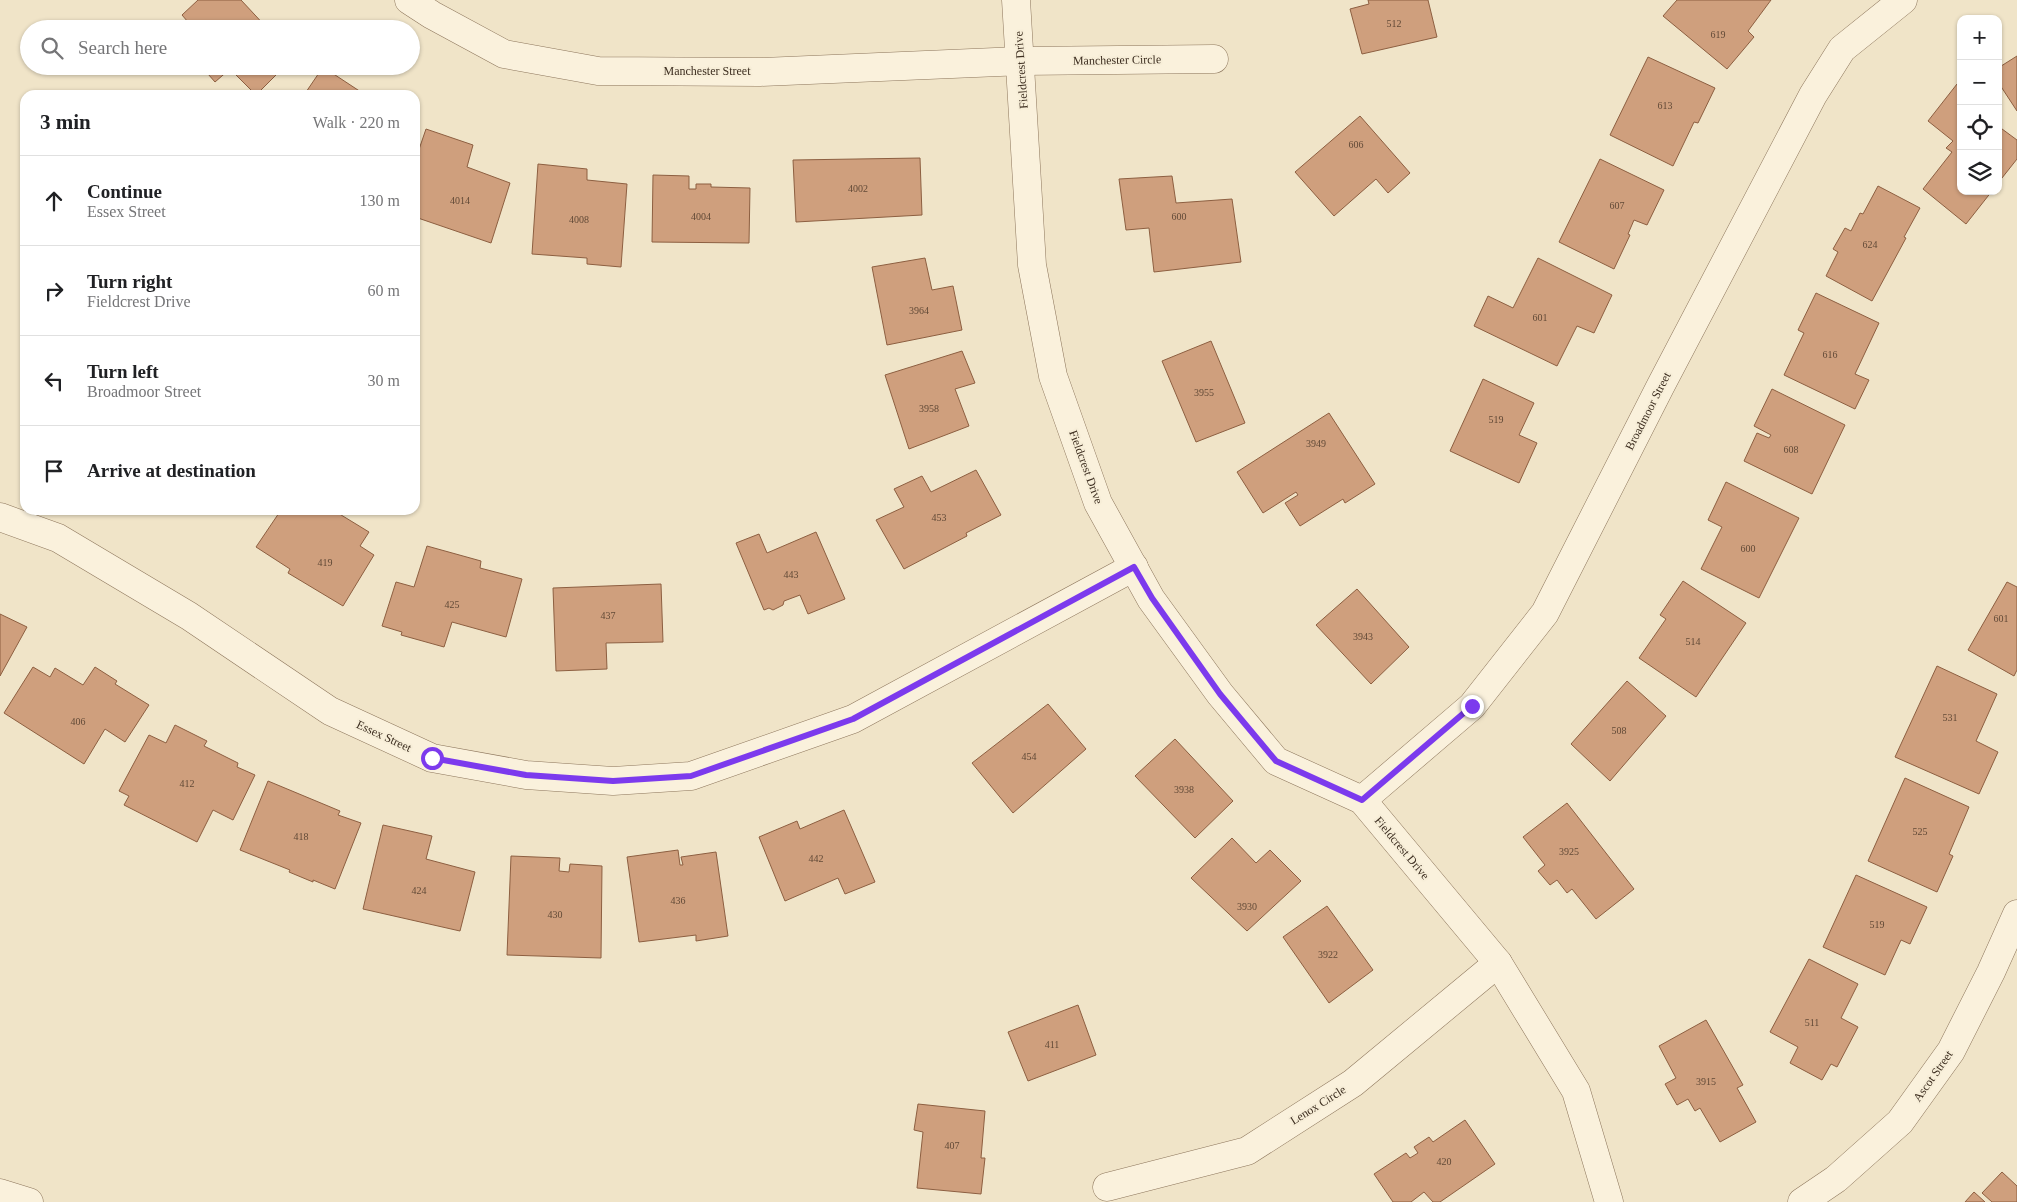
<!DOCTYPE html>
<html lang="en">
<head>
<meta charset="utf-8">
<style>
  :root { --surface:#fff; --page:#f6f6f6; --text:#202124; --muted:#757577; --line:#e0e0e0 }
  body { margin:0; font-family:Georgia,serif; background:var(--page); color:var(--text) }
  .controls { position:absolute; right:15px; top:15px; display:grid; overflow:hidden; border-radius:10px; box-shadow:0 1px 4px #0004 }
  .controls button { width:45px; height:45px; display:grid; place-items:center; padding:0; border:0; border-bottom:1px solid var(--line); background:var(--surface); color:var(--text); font:25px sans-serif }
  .stop { position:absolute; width:15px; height:15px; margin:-11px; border:4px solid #7c3aed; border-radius:50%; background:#fff }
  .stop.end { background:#7c3aed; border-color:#fff; box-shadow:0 1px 5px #0008 }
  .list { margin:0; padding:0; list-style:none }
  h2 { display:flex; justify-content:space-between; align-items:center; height:65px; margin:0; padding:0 20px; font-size:21px }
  h2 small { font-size:16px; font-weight:400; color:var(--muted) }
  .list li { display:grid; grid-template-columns:32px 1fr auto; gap:15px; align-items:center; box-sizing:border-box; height:90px; padding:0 20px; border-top:1px solid var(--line) }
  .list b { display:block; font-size:19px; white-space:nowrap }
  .list p { margin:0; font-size:16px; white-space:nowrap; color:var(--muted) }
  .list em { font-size:16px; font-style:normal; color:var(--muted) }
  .icon { flex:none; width:28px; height:28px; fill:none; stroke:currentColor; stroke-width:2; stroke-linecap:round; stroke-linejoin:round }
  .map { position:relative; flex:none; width:2017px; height:1202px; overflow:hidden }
  .search { position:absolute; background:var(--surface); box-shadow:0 1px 4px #0004; left:20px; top:20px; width:400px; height:55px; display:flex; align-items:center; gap:12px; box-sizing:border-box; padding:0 18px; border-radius:28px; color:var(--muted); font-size:19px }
  .panel { position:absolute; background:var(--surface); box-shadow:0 1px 4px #0004; left:20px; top:90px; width:400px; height:425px; border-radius:15px }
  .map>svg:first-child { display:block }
</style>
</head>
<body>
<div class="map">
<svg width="2017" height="1202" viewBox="0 0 2017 1202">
  <rect width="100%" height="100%" fill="#f0e4c8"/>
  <g fill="#cf9f7d" stroke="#8d5f41">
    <path d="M198,0H241L268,29H194L182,15Z"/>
    <path d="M1368,0H1428L1437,37L1362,54L1350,9L1369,4Z"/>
    <path d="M1677,0H1771L1748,31L1754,37L1727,69L1663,16Z"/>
    <path d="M2017,56V111L1998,82V68Z"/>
    <path d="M1648,57L1715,88L1698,123L1694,122L1673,166L1610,135Z"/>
    <path d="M201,66H285L256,95L230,69L215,82Z"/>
    <path d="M323,67L364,94L363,95H304Z"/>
    <path d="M1957,84L1961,87V191H1992L1966,224L1923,189L1952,152L1946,148L1953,141L1928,121Z"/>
    <path d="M1360,116L1410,173L1388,193L1376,179L1334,216L1295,172Z"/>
    <path d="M1998,126L2017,140V159L1998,183Z"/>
    <path d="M426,129L473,145L467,167L510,183L491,243L415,217V161Z"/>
    <path d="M920,158L922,215L796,222L793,160Z"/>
    <path d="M1600,159L1664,190L1647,225L1634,220L1628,234L1630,235L1614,269L1559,242Z"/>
    <path d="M538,164L587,169V180L627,184L621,267L587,264V258L532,254Z"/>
    <path d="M653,175L689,176V189H696V184H711V187L750,188L749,243L652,242Z"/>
    <path d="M1172,176L1176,203L1232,199L1241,262L1154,272L1149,228L1126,230L1119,179Z"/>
    <path d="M1878,186L1920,208L1904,237L1906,238L1872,301L1826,276L1838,252L1833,249L1845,228L1851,231L1860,213L1863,214Z"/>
    <path d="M925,258L932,290L953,286L962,330L887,345L872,267Z"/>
    <path d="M1538,258L1612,295L1594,333L1577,326L1557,366L1474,326L1488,296L1513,308Z"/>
    <path d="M1816,293L1879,323L1855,374L1869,380L1855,409L1784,375L1804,333L1798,330Z"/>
    <path d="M1211,341L1245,423L1196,442L1162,361Z"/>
    <path d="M962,351L975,383L955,389L969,426L909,449L885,375Z"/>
    <path d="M1483,379L1534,403L1519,435L1537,443L1519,483L1450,451Z"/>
    <path d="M1772,389L1845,425L1812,494L1744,461L1757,433L1769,438L1771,435L1754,426Z"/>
    <path d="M1329,413L1375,484L1345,503L1343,499L1300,526L1285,503L1298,495L1296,492L1263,513L1237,472Z"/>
    <path d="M976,470L1001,515L966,533L967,536L904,569L876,520L904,507L894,489L922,476L931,492Z"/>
    <path d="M1726,482L1799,518L1759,598L1701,569L1722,527L1708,520Z"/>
    <path d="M281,510H333L369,532L360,546L374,555L343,606L288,573L290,569L256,547Z"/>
    <path d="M816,532L845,599L808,614L800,595L784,601L783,605L773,610L769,608L764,610L736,543L759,534L767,553Z"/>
    <path d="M427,546L481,561L480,568L522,579L506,637L452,622L444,647L401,635L402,632L382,626L396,582L414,587Z"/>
    <path d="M1683,581L1746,623L1696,697L1639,658L1666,619L1660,615Z"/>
    <path d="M2007,582L2017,587V670L2014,676L1968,650Z"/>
    <path d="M661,584L663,642L606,643L607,669L556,671L553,588Z"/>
    <path d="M1357,589L1409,647L1371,684L1316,625Z"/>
    <path d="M0,614L27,627L0,676Z"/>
    <path d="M1937,666L1997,694L1976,741L1998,752L1979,794L1895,757Z"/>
    <path d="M33,667L50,677L55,668L83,685L95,667L117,681L115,684L149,705L125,742L105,729L84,764L4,713Z"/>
    <path d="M1627,681L1666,716L1610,781L1571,744Z"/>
    <path d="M1048,704L1086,749L1013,813L972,763Z"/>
    <path d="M175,725L207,741L204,746L238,763L237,767L255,775L233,820L213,810L197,842L124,805L129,796L119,791L149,735L166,743Z"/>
    <path d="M1175,739L1233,801L1195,838L1135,776Z"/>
    <path d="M1905,778L1969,807L1949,854L1953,856L1937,892L1868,861Z"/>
    <path d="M268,781L340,811L338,815L361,823L335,889L313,880V882L289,872L290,870L240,850Z"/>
    <path d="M1567,803L1634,889L1596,919L1572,889L1567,893L1557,880L1550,885L1538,871L1545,865L1523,837Z"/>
    <path d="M844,810L875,882L845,894L838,878L785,901L759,837L797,821L800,829Z"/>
    <path d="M383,825L432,836L426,859L475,872L460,931L363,909Z"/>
    <path d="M1232,838L1256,863L1270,850L1301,881L1247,931L1191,878Z"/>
    <path d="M678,850L680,865H683L681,857L716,852L728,936L696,941V935L639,942L627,857Z"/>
    <path d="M511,856L560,858L559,871L569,872L570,864L602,866L601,958L507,955Z"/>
    <path d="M1856,875L1927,907L1910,944L1901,940L1885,975L1823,947Z"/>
    <path d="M1327,906L1373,970L1329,1003L1283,937Z"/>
    <path d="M1809,959L1858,984L1841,1018L1858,1027L1837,1067L1831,1064L1822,1080L1790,1063L1798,1047L1770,1032Z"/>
    <path d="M1078,1005L1096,1055L1028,1081L1008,1032Z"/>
    <path d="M1706,1020L1743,1085L1737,1088L1756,1122L1720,1142L1700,1108L1695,1111L1688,1099L1677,1105L1665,1084L1676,1078L1659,1046Z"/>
    <path d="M918,1104L985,1111L981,1158H985L981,1194L917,1188L923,1132L914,1130Z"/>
    <path d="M1465,1120L1495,1164L1440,1202H1433L1424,1192L1411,1202H1393L1374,1174L1406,1153L1410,1158L1418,1153L1414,1147L1429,1137L1433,1142Z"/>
    <path d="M2002,1172L2017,1186V1202H1992L1982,1193Z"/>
    <path d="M1974,1192L1985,1202H1965Z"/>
  </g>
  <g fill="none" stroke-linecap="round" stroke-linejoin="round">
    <g stroke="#8d765c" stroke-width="29">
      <g id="street">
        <path d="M409,0L432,15L504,54L598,71L760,72L1021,61L1214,59"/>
        <path d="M1016,0L1032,265L1053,376L1098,503L1151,599L1220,694L1276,761L1362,800L1498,963L1576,1091L1609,1202"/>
        <path d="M0,517L58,538L189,616L330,711L432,758L526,775L613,781L691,776L853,719L1134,567"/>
        <path d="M1362,800L1472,706L1545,613L1660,387L1813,95L1842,49L1903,0"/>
        <path d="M1107,1187L1247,1151L1353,1083L1498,963"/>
        <path d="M0,1193L29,1202"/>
        <path d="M1802,1202L1836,1179L1900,1122L1951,1051L1991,972L2017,914"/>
      </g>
    </g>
    <use href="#street" stroke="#faf1dc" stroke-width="28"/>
  </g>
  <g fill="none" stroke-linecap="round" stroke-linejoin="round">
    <path stroke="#7c3aed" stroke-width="6" d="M432,758L526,775L613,781L691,776L853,719L1134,567L1152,598L1220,694L1276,761L1362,800L1472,706"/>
  </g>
  <g text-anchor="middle" stroke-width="4" stroke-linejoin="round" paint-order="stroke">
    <g font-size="10" fill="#624a37">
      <text x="1394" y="27">512</text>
      <text x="1718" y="38">619</text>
      <text x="1665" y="109">613</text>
      <text x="1356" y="148">606</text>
      <text x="858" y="192">4002</text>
      <text x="460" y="204">4014</text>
      <text x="1617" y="209">607</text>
      <text x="701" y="220">4004</text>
      <text x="1179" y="220">600</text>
      <text x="579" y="223">4008</text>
      <text x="1870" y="248">624</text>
      <text x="919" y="314">3964</text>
      <text x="1540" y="321">601</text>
      <text x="1830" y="358">616</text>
      <text x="1204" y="396">3955</text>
      <text x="929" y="412">3958</text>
      <text x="1496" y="423">519</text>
      <text x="1316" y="447">3949</text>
      <text x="1791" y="453">608</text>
      <text x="939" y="521">453</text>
      <text x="1748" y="552">600</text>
      <text x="325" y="566">419</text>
      <text x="791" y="578">443</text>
      <text x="452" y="608">425</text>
      <text x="608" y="619">437</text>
      <text x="2001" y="622">601</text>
      <text x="1363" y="640">3943</text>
      <text x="1693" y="645">514</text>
      <text x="1950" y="721">531</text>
      <text x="78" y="725">406</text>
      <text x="1619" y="734">508</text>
      <text x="1029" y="760">454</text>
      <text x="187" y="787">412</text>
      <text x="1184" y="793">3938</text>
      <text x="1920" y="835">525</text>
      <text x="301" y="840">418</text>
      <text x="1569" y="855">3925</text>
      <text x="816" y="862">442</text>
      <text x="419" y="894">424</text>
      <text x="678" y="904">436</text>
      <text x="1247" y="910">3930</text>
      <text x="555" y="918">430</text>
      <text x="1877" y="928">519</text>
      <text x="1328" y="958">3922</text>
      <text x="1812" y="1026">511</text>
      <text x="1052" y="1048">411</text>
      <text x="1706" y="1085">3915</text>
      <text x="952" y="1149">407</text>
      <text x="1444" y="1165">420</text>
    </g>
    <g font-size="12" fill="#3d2e20" stroke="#f7eed8">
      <text transform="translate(1117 60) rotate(-1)" y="4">Manchester Circle</text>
      <text transform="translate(1021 70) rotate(-94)" y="4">Fieldcrest Drive</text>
      <text x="707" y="75">Manchester Street</text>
      <text transform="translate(1648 411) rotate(-63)" y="4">Broadmoor Street</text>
      <text transform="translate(1086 467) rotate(70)" y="4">Fieldcrest Drive</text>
      <text transform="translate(384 736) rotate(25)" y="4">Essex Street</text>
      <text transform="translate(1402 848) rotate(50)" y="4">Fieldcrest Drive</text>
      <text transform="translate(1933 1076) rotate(-55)" y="4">Ascot Street</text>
      <text transform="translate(1318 1105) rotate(-32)" y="4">Lenox Circle</text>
    </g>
  </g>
</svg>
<div class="controls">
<button>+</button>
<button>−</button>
<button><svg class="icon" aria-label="locate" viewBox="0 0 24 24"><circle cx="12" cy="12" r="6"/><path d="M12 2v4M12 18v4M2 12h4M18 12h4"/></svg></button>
<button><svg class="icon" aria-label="layers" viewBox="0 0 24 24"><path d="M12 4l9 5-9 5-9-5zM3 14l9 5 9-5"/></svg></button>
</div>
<div class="stop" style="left:432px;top:758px"></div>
<div class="stop end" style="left:1472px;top:706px"></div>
<div class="search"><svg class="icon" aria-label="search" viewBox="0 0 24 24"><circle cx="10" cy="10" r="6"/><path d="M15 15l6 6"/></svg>Search here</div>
<section class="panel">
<h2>3 min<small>Walk · 220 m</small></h2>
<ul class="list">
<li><svg class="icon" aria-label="ahead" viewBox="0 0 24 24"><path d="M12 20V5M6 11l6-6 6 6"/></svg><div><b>Continue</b><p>Essex Street</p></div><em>130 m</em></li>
<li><svg class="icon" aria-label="right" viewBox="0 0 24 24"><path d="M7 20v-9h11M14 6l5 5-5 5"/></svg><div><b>Turn right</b><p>Fieldcrest Drive</p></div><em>60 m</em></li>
<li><svg class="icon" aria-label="left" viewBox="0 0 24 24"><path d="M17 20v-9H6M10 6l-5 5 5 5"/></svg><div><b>Turn left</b><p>Broadmoor Street</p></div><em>30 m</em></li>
<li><svg class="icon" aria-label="arrive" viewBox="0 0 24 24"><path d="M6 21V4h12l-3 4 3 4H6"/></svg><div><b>Arrive at destination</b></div></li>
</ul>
</section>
</div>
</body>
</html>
